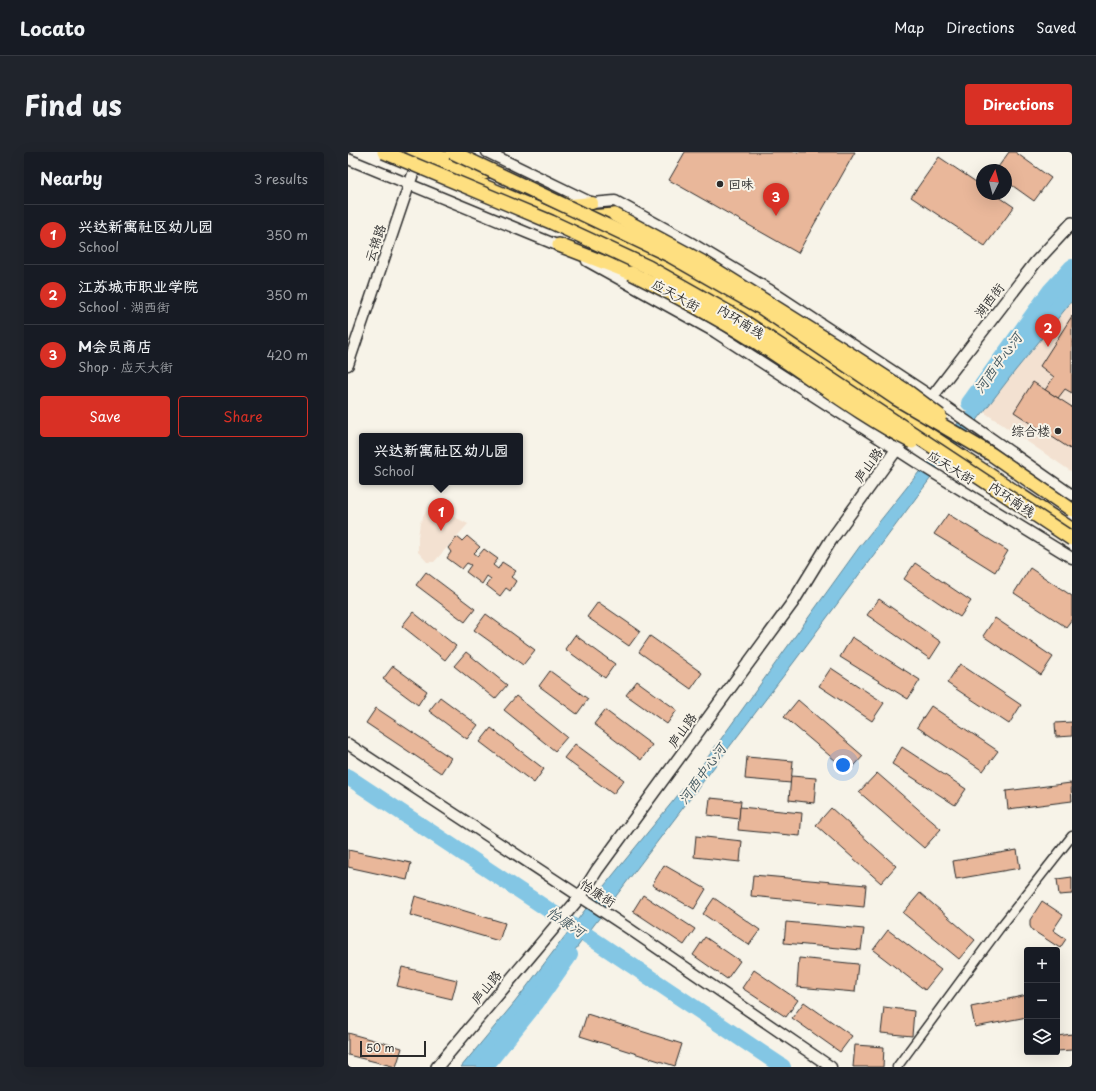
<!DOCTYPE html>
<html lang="en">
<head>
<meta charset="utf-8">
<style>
  :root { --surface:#171b24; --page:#20242c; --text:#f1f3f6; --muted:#9ea1a6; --line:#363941; --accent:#d93025 }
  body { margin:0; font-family:"Playpen Sans","LXGW WenKai TC",sans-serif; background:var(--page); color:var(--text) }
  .controls { position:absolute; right:12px; bottom:12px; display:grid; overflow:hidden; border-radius:4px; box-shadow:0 4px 16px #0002 }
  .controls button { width:36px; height:36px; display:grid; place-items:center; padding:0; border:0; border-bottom:1px solid var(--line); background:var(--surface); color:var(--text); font:20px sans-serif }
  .compass { position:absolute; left:628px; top:12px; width:36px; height:36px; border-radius:50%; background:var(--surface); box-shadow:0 4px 16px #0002; rotate:6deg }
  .scale { position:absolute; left:12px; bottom:10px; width:66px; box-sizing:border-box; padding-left:4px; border:2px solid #2b2b2b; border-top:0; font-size:11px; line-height:14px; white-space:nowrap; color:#2b2b2b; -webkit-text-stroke:3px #f7f3e8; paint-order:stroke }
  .you { position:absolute; left:495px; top:613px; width:14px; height:14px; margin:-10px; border:3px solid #fff; border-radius:50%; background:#1a73e8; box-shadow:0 0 0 6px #1a73e833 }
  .badge { display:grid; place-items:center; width:26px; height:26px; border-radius:50%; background:var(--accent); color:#fff; font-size:13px; font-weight:700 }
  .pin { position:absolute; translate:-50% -33px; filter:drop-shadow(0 1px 2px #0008) }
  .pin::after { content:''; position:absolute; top:21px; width:14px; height:12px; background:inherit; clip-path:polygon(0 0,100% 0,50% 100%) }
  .popup { position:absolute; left:11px; top:281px; width:164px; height:52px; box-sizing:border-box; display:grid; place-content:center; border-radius:4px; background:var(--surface); filter:drop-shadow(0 1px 3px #0005); font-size:13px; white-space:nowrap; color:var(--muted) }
  .popup b { font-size:15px; color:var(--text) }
  .popup::after { content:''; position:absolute; left:50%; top:100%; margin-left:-8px; border:8px solid transparent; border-top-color:var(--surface) }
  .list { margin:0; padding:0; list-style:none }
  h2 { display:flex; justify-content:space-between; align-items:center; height:52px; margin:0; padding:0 16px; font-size:17px }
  h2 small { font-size:13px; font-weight:400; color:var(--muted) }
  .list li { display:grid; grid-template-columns:26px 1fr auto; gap:12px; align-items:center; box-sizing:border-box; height:60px; padding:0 16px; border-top:1px solid var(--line) }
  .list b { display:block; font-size:15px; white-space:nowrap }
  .list p { margin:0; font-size:13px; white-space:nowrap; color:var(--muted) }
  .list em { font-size:13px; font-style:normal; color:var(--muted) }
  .actions { display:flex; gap:8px; padding:12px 16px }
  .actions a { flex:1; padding:9px 0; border:1px solid var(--accent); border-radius:4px; text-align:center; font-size:14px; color:var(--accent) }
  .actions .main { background:var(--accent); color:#fff }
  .icon { flex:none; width:22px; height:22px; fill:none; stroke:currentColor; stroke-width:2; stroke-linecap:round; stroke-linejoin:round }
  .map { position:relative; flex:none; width:724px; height:915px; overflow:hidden; border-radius:4px }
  header { display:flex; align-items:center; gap:24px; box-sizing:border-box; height:56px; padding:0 20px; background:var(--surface); border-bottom:1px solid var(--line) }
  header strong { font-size:19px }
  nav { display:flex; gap:22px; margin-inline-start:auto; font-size:14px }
  .intro { display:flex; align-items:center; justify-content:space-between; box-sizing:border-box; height:96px; padding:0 24px }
  h1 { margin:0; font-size:28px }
  .button { padding:10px 18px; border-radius:4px; background:var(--accent); color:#fff; font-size:14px; font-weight:700 }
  main { display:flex; gap:24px; padding:0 24px }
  aside { flex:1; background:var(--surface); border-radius:4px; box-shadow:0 4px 16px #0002 }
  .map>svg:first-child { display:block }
</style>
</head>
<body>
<header>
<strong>Locato</strong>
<nav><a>Map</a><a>Directions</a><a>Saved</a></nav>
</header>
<div class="intro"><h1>Find us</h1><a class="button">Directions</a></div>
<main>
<aside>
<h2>Nearby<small>3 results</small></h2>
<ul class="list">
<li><span class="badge">1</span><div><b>兴达新寓社区幼儿园</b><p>School</p></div><em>350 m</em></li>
<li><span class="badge">2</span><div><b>江苏城市职业学院</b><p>School · 湖西街</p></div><em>350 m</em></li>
<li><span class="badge">3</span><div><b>M会员商店</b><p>Shop · 应天大街</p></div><em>420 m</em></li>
</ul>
<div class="actions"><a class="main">Save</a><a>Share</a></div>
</aside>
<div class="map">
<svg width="724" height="915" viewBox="0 0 724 915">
  <rect width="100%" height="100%" fill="#f7f3e8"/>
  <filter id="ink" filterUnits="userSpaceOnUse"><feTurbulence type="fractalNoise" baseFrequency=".025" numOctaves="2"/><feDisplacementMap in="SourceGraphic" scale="8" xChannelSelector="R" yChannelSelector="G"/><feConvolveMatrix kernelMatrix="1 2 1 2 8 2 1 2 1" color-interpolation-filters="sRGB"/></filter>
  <g filter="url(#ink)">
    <g fill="#f3e1d1">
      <path d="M724,136V320L627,254Z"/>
      <path d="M82,352L120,372L86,410H79L70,400V385L72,371Z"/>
    </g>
    <path fill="#83c6e4" stroke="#60889a" d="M724,118V149L667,219L634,262L585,323L446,510L138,915H113L167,850L243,750L352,616L512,394L630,246Z"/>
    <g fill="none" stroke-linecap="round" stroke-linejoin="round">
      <g stroke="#83c6e4" stroke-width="16">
        <path d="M621,251L702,139L724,115"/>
        <path d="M0,625L237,782L435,915"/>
        <path d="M137,915L189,850L222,803"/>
      </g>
    </g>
    <g fill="#e9b79a" stroke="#2b2b2b">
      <path d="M337,0H507L450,101L321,28Z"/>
      <path d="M661,0H667L703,26L686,49L658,29V18H648Z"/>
      <path d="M591,5L634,34V42H647L666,55L637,94L563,45Z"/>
      <path d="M724,164V241L717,237L710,246L697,238L706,225L692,214Z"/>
      <path d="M685,230L724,255V298L666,260Z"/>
      <path d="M600,362L660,399L647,420L586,382Z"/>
      <path d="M119,384L132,395L126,401L130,404L136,397L150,407L145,413L150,417L154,410L168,419L163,425L168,429L162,439L158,436L152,444L138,433L143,427L139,424L134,432L118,420L123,413L119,411L114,417L99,406L103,400L100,396L109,385L114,389Z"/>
      <path d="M567,411L623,449L612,465L556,427Z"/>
      <path d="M682,416L724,444V467L718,475L666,441Z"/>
      <path d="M78,420L127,457L117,470L68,433Z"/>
      <path d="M531,447L593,490L582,507L519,463Z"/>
      <path d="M250,450L292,479L281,494L239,465Z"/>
      <path d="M65,460L108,494L97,508L54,474Z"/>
      <path d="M138,462L187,498L175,513L126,478Z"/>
      <path d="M647,466L705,505L693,523L635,484Z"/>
      <path d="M227,483L267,512L257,526L217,497Z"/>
      <path d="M302,484L354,521L343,537L291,500Z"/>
      <path d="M504,485L572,528L560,547L492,505Z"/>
      <path d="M118,500L159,533L147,547L106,514Z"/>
      <path d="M612,512L673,553L661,572L599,531Z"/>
      <path d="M45,514L79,539L70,553L35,527Z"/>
      <path d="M483,516L536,551L524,569L471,534Z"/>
      <path d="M202,519L240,547L229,562L191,534Z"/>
      <path d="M289,529L329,558L319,572L278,543Z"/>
      <path d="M168,544L219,585L207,599L156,558Z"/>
      <path d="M92,545L130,573L119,587L81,559Z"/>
      <path d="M450,548L515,604L501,620L436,565Z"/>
      <path d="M583,554L650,599L635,619L569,575Z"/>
      <path d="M28,556L103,606L93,621L18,571Z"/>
      <path d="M257,558L304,593L293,608L246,572Z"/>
      <path d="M724,570V584L708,585L707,571Z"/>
      <path d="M143,576L196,617L186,631L132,590Z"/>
      <path d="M227,592L276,628L265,642L216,606Z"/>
      <path d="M554,595L618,637L607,653L544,612Z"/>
      <path d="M399,605L445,609L443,631L397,627Z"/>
      <path d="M529,621L593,677L576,696L511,640Z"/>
      <path d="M443,624L468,626L466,651L441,648Z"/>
      <path d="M723,631L724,649L660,657L658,639Z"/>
      <path d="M362,646L393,649L391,667L360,663Z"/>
      <path d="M392,655L454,661L452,684L390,678Z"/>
      <path d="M483,656L548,714L533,731L468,673Z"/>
      <path d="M348,684L394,689L392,710L346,705Z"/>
      <path d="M0,698L63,711L59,728L0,715Z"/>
      <path d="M669,698L672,716L608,727L605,709Z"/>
      <path d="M316,713L358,737L346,757L304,733Z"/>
      <path d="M405,723L518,733L516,755L403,744Z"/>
      <path d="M724,725V742L711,743L709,727Z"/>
      <path d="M572,741L627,788L611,807L555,761Z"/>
      <path d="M295,743L347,777L336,793L285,759Z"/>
      <path d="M67,744L157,771L151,789L62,763Z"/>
      <path d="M366,746L412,778L401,793L355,762Z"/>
      <path d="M694,749L715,763L705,778L718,787L712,796L684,778L682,774V768Z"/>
      <path d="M438,770L516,777L513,798L436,791Z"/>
      <path d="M540,778L593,818L577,838L525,798Z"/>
      <path d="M357,785L392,809L379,827L345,803Z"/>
      <path d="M451,806L510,812L507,840L449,835Z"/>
      <path d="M54,815L109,828L104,847L49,834Z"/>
      <path d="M406,818L450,848L438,865L394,836Z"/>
      <path d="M679,843V865L627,875L623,855Z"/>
      <path d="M456,850L504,884L492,900L444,866Z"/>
      <path d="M536,855L566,859L564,884L533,881Z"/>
      <path d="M239,862L334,892L327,914L232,884Z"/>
      <path d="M0,881L54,896L48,915L0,903Z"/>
      <path d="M724,882V898L709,899V884Z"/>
      <path d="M507,893L536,895L535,915H505Z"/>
    </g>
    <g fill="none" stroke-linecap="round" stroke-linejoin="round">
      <g stroke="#2b2b2b" stroke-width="11">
        <path id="minor" d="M549,915L651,777L724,684"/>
      </g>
      <g stroke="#2b2b2b" stroke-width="13">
        <g id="tertiary">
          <path d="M139,0L244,51L267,49L345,92L420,137L584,245L724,343"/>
          <path d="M0,7L216,96"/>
          <path d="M239,109L367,180L571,312L724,406"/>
          <path d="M0,213L61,33L73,0"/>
          <path d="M0,592L280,776L483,915"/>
        </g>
      </g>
      <g stroke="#2b2b2b" stroke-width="14">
        <path id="secondary" d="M89,915L232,745L249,718L445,450L483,388L567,272L584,245L687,111L724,71"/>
      </g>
      <g stroke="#2b2b2b" stroke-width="15">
        <g id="primary">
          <path d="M57,0L191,57L306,109L395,159L724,377"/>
          <path d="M79,0L97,8"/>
          <path d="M90,4L137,21"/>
          <path d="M214,50L223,53L244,51"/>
        </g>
      </g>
      <g stroke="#2b2b2b" stroke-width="16">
        <g id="trunk">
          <path d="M226,66L267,63"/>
          <path d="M211,93L283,121"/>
        </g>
      </g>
      <use href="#minor" stroke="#f7f3e8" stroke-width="8"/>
      <use href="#tertiary" stroke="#f7f3e8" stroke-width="10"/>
      <use href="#secondary" stroke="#f7f3e8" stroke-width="11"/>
      <use href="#primary" stroke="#fedf80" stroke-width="12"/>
      <use href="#trunk" stroke="#fedf80" stroke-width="13"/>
      <g stroke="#2b2b2b" stroke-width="16" stroke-linecap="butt">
        <g id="trunk-bridge">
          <path d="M36,0L203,70L300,115L392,167L724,387"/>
          <path d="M104,0L323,104L414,156L549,247L643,302L724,358"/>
          <path d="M267,63L358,112L505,204L560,240L592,264"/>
          <path d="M283,121C325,142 366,164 405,188C459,222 508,261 564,290"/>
        </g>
      </g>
      <use href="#trunk-bridge" stroke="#fedf80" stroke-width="13"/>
    </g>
  </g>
  <g fill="#2b2b2b" stroke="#f7f3e8" stroke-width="1.5">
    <circle cx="372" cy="32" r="4"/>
    <circle cx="710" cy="279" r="4"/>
  </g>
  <g text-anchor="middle" stroke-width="4" stroke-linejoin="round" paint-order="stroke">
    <g font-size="13" fill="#2b2b2b" stroke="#f7f3e8" text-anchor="start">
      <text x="380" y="37">回味</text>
      <text x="702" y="284" text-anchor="end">综合楼</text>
    </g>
    <g font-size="13" fill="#2b2b2b" stroke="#f7f3e8">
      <text transform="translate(27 91) rotate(-71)" y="5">云锦路</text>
      <text transform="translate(328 143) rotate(29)" y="5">应天大街</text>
      <text transform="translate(641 148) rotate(-52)" y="5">湖西街</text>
      <text transform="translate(393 169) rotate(32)" y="5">内环南线</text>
      <text transform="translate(520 313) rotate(-54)" y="5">庐山路</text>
      <text transform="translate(603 315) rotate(31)" y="5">应天大街</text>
      <text transform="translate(664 347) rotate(34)" y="5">内环南线</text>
      <text transform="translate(334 578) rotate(-54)" y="5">庐山路</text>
      <text transform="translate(250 741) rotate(33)" y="5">怡康街</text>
      <text transform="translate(138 835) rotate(-50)" y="5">庐山路</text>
    </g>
    <g font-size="14" font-style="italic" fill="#455a62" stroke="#f7f3e8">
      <text transform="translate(650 211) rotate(-54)" y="5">河西中心河</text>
      <text transform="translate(354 622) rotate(-54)" y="5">河西中心河</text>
      <text transform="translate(218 770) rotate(34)" y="5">怡康河</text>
    </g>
  </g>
</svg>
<div class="controls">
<button>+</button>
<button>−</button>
<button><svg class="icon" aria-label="layers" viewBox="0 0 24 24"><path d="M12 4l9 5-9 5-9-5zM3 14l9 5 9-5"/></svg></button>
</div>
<svg class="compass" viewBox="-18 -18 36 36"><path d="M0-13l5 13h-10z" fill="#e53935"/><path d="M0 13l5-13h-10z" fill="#9ea1a6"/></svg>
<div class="scale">50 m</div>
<div class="you"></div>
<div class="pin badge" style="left:93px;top:379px">1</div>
<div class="popup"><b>兴达新寓社区幼儿园</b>School</div>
<div class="pin badge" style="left:700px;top:195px">2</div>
<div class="pin badge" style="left:428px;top:64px">3</div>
</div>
</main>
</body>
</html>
